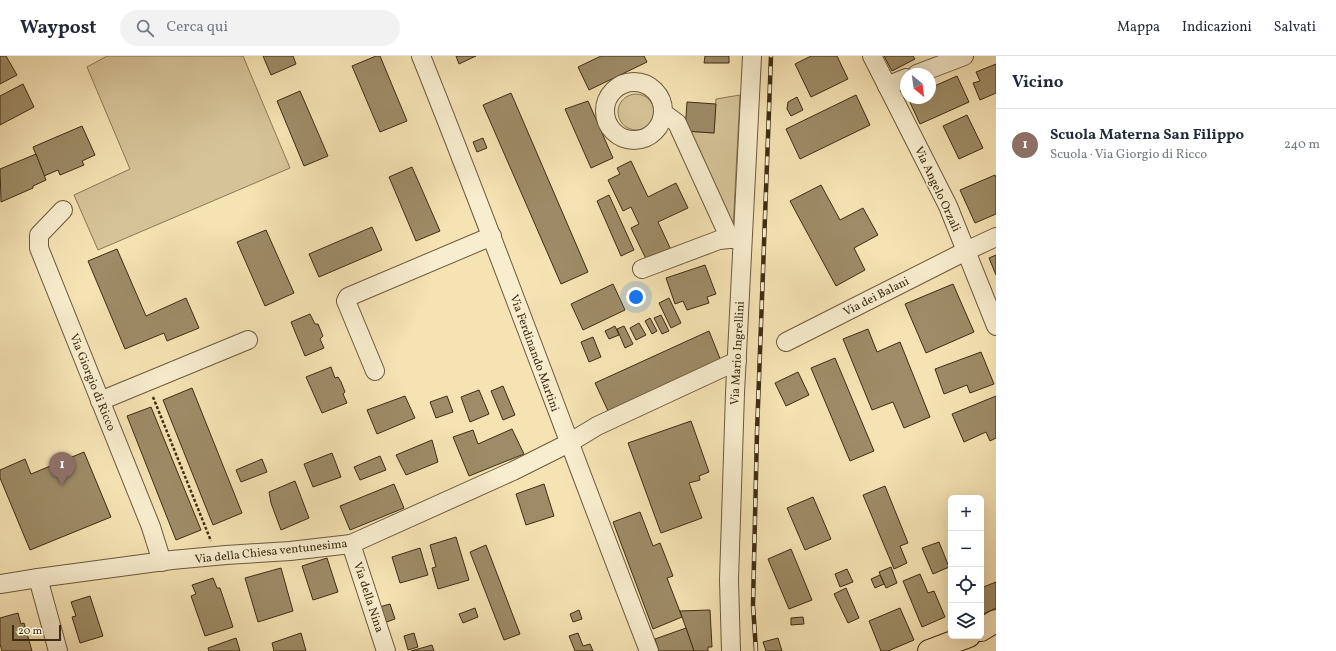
<!DOCTYPE html>
<html lang="it">
<head>
<meta charset="utf-8">
<style>
  :root { --surface:#fff; --page:#f2f2f3; --text:#1f2937; --muted:#747a83; --line:#e0e1e3; --accent:#ea580c }
  body { margin:0; font-family:Vollkorn,serif; background:var(--page); color:var(--text) }
  .controls { position:absolute; right:12px; bottom:12px; display:grid; overflow:hidden; border-radius:6px; box-shadow:0 4px 16px #0002 }
  .controls button { width:36px; height:36px; display:grid; place-items:center; padding:0; border:0; border-bottom:1px solid var(--line); background:var(--surface); color:var(--text); font:20px sans-serif }
  .compass { position:absolute; left:900px; top:12px; width:36px; height:36px; border-radius:50%; background:var(--surface); box-shadow:0 4px 16px #0002; rotate:151deg }
  .scale { position:absolute; left:12px; bottom:10px; width:49px; box-sizing:border-box; padding-left:4px; border:2px solid #3e2d14; border-top:0; font-size:11px; line-height:14px; white-space:nowrap; color:#3e2d14; -webkit-text-stroke:3px #f8edce; paint-order:stroke }
  .you { position:absolute; left:636px; top:241px; width:14px; height:14px; margin:-10px; border:3px solid #fff; border-radius:50%; background:#1a73e8; box-shadow:0 0 0 6px #1a73e833 }
  .badge { display:grid; place-items:center; width:26px; height:26px; border-radius:50%; background:var(--accent); color:#fff; font-size:13px; font-weight:700 }
  .pin { position:absolute; translate:-50% -33px; filter:drop-shadow(0 1px 2px #0008) }
  .pin::after { content:''; position:absolute; top:21px; width:14px; height:12px; background:inherit; clip-path:polygon(0 0,100% 0,50% 100%) }
  .list { margin:0; padding:0; list-style:none }
  h2 { display:flex; justify-content:space-between; align-items:center; height:52px; margin:0; padding:0 16px; font-size:17px }
  h2 small { font-size:13px; font-weight:400; color:var(--muted) }
  .list li { display:grid; grid-template-columns:26px 1fr auto; gap:12px; align-items:center; box-sizing:border-box; height:72px; padding:0 16px; border-top:1px solid var(--line) }
  .list b { display:block; font-size:15px; white-space:nowrap }
  .list p { margin:0; font-size:13px; white-space:nowrap; color:var(--muted) }
  .list em { font-size:13px; font-style:normal; color:var(--muted) }
  .icon { flex:none; width:22px; height:22px; fill:none; stroke:currentColor; stroke-width:2; stroke-linecap:round; stroke-linejoin:round }
  .map { position:relative; flex:none; width:996px; height:595px; overflow:hidden }
  header { display:flex; align-items:center; gap:24px; box-sizing:border-box; height:56px; padding:0 20px; background:var(--surface); border-bottom:1px solid var(--line) }
  header strong { font-size:19px }
  nav { display:flex; gap:22px; margin-inline-start:auto; font-size:14px }
  .search { width:280px; height:36px; background:var(--page); display:flex; align-items:center; gap:10px; box-sizing:border-box; padding:0 14px; border-radius:22px; color:var(--muted); font-size:15px }
  main { display:flex }
  aside { flex:1; background:var(--surface) }
  .map>svg:first-child { display:block }
</style>
</head>
<body>
<header>
<strong>Waypost</strong>
<div class="search"><svg class="icon" aria-label="search" viewBox="0 0 24 24"><circle cx="10" cy="10" r="6"/><path d="M15 15l6 6"/></svg>Cerca qui</div>
<nav><a>Mappa</a><a>Indicazioni</a><a>Salvati</a></nav>
</header>
<main>
<div class="map">
<svg width="996" height="595" viewBox="0 0 996 595">
  <rect width="100%" height="100%" fill="#f5e3b4"/>
  <filter id="stains"><feTurbulence type="fractalNoise" baseFrequency=".005" numOctaves="4"/><feColorMatrix values="0 0 0 0 .2 0 0 0 0 .09 0 0 0 0 .02 0 0 0 .5 -.17"/></filter>
  <radialGradient id="worn" r=".72"><stop offset=".6" stop-color="#630" stop-opacity="0"/><stop offset="1" stop-color="#630" stop-opacity=".3"/></radialGradient>
  <g fill="#d6c499" stroke="#8a7856">
    <path d="M107,0H243L290,112L98,194L74,139L130,113L87,11Z"/>
    <circle cx="636" cy="56" r="18"/>
    <path d="M740,39L733,173L685,75L714,77L716,43Z"/>
  </g>
  <g fill="#9d8c67" stroke="#3e2d14">
    <path d="M0,0H6L17,19L0,28Z"/>
    <path d="M263,0H293L296,8L271,19Z"/>
    <path d="M376,0H380L407,65L380,76L352,10Z"/>
    <path d="M456,0H476L459,8Z"/>
    <path d="M601,0H644L647,6L589,34L578,11Z"/>
    <path d="M705,0H729V7H704Z"/>
    <path d="M811,0H837L848,23L811,41L795,8Z"/>
    <path d="M884,0H913L915,3L892,15Z"/>
    <path d="M996,8V37L980,44L973,27L980,25L976,16Z"/>
    <path d="M957,20L969,46L920,68L908,42H930V32Z"/>
    <path d="M23,28L34,51L0,69V40Z"/>
    <path d="M300,35L328,100L304,110L277,45Z"/>
    <path d="M511,37L588,216L561,228L483,49Z"/>
    <path d="M856,39L870,69L800,103L786,73Z"/>
    <path d="M797,41L803,54L791,60L787,53L788,46Z"/>
    <path d="M588,45L613,102L591,112L565,53Z"/>
    <path d="M687,46L716,48L714,77L685,75Z"/>
    <path d="M967,59L983,92L959,103L943,70Z"/>
    <path d="M82,70L95,99L82,105L84,109L60,119L58,114L44,120L33,91Z"/>
    <path d="M483,82L487,92L477,96L473,86Z"/>
    <path d="M36,98L46,124L33,130V132L1,146L0,113Z"/>
    <path d="M631,105L648,141L676,127L688,152L658,166L672,196L658,203L656,198L646,203L631,172L639,168L631,151L623,155L608,124L620,118L617,112Z"/>
    <path d="M412,111L440,175L416,185L389,121Z"/>
    <path d="M995,119L996,122V158L975,167L960,134Z"/>
    <path d="M821,129L840,164L863,152L878,179L854,192L865,214L836,230L790,145Z"/>
    <path d="M609,139L634,194L621,200L597,145Z"/>
    <path d="M372,171L382,194L319,221L309,198Z"/>
    <path d="M266,174L294,237L265,250L237,186Z"/>
    <path d="M117,193L146,260L186,242L199,272L167,285L164,277L125,293L88,205Z"/>
    <path d="M996,199V219L989,202Z"/>
    <path d="M705,209L716,238L707,241L709,247L687,254L683,245L675,248L666,222Z"/>
    <path d="M613,228L625,254L583,274L571,248Z"/>
    <path d="M953,228L974,276L926,297L905,248Z"/>
    <path d="M669,242L681,267L671,272L659,247Z"/>
    <path d="M310,258L315,268H318L323,280L320,283L324,292L305,300L291,266Z"/>
    <path d="M661,259L669,275L662,278L654,262Z"/>
    <path d="M650,262L657,275L652,278L645,265Z"/>
    <path d="M639,267L646,279L636,284L630,272Z"/>
    <path d="M615,270L619,279L609,283L605,275Z"/>
    <path d="M624,270L633,288L625,292L617,273Z"/>
    <path d="M868,273L877,296L900,286L930,361L904,372L893,346L872,354L843,283Z"/>
    <path d="M709,275L721,305L608,355L595,327Z"/>
    <path d="M593,281L601,301L589,306L581,286Z"/>
    <path d="M981,296L994,328L970,337L967,329L944,338L935,313Z"/>
    <path d="M835,302L874,395L850,405L811,312Z"/>
    <path d="M331,311L335,322L338,321L341,326L345,336L343,338L347,347L322,357L306,321Z"/>
    <path d="M798,316L809,339L786,350L775,327Z"/>
    <path d="M503,330L515,359L503,364L491,335Z"/>
    <path d="M192,332L242,457L213,469L163,344Z"/>
    <path d="M479,334L489,358L470,366L461,341Z"/>
    <path d="M405,340L415,362L377,378L367,354Z"/>
    <path d="M447,340L453,356L436,362L430,346Z"/>
    <path d="M996,340V382L990,385L986,376L964,386L952,358Z"/>
    <path d="M151,351L201,474L176,484L127,360Z"/>
    <path d="M691,365L709,416L699,420L700,424L689,427L702,462L661,477L628,387Z"/>
    <path d="M512,373L524,398L469,420L453,381L473,374L478,388Z"/>
    <path d="M432,384L438,406L406,419L396,399Z"/>
    <path d="M84,396L111,461L30,494L0,422V414L25,403L31,418Z"/>
    <path d="M332,397L341,421L313,431L304,408Z"/>
    <path d="M380,400L386,414L360,424L354,411Z"/>
    <path d="M262,403L267,416L241,426L236,414Z"/>
    <path d="M295,425L309,462L281,474L271,447L269,436Z"/>
    <path d="M394,428L404,452L350,474L340,450Z"/>
    <path d="M544,428L554,460L526,469L516,438Z"/>
    <path d="M885,430L908,487L900,490L907,507L894,513L863,439Z"/>
    <path d="M813,441L831,483L805,494L787,452Z"/>
    <path d="M640,456L653,490L660,487L673,520L667,522L682,561L653,573L613,466Z"/>
    <path d="M456,481L469,524L438,533L432,512L436,511L430,489Z"/>
    <path d="M939,486L949,511L933,518L922,492Z"/>
    <path d="M486,489L520,578L504,584L470,496Z"/>
    <path d="M420,492L428,519L400,527L392,501Z"/>
    <path d="M791,493L812,544L789,553L768,503Z"/>
    <path d="M327,502L338,536L313,544L302,510Z"/>
    <path d="M891,511L897,527L886,532L879,516Z"/>
    <path d="M281,512L293,555L258,566L245,522Z"/>
    <path d="M847,513L853,526L840,531L835,518Z"/>
    <path d="M920,518L928,537L934,535L945,561L922,571L903,525Z"/>
    <path d="M880,519L884,528L875,532L871,523Z"/>
    <path d="M213,522L217,532H220L233,571L205,580L191,540L196,538L192,529Z"/>
    <path d="M996,526V552L981,559V532Z"/>
    <path d="M846,532L859,562L848,567L834,538Z"/>
    <path d="M90,540L103,580L80,587L72,561L76,560L71,546Z"/>
    <path d="M390,548L395,563L381,568L376,552Z"/>
    <path d="M475,552L478,561L463,567L459,558Z"/>
    <path d="M900,552L914,584L888,595H881L869,565Z"/>
    <path d="M579,554L582,563L573,566L570,558Z"/>
    <path d="M710,554L712,591H708V595H694L680,555Z"/>
    <path d="M18,557L21,568L24,567L32,595H2L0,588V562Z"/>
    <path d="M803,561L804,568L791,569V562Z"/>
    <path d="M686,572L694,595H659L655,583Z"/>
    <path d="M301,577L306,595H274L272,587Z"/>
    <path d="M414,577L418,591L408,594L404,580Z"/>
    <path d="M578,577L583,590L590,588L593,595H575L569,580Z"/>
    <path d="M236,582L240,595H209L208,592Z"/>
    <path d="M778,582L782,595H766L763,586Z"/>
    <path d="M432,589L434,595H411Z"/>
  </g>
  <g fill="none" stroke-linecap="round" stroke-linejoin="round">
    <g stroke="#6c5a3c" stroke-width="20">
      <g id="minor">
        <path d="M421,0C500,197 572,397 649,595"/>
        <path d="M872,0L948,150L996,270"/>
        <path d="M917,18L964,0"/>
        <circle cx="634" cy="55" r="29"/>
        <path d="M887,30L906,22"/>
        <path d="M662,63L666,59L677,67L730,183"/>
        <path d="M63,154L39,179V192L151,471L162,506"/>
        <path d="M642,213L719,184L740,182"/>
        <path d="M786,286L966,195L996,181"/>
        <path d="M375,315L346,245L348,241L492,180"/>
        <path d="M100,345L248,284"/>
        <path d="M351,488L386,595"/>
        <path d="M38,522L58,595"/>
        <path d="M0,528L38,522L172,504L226,499L290,495L351,488L513,415L569,387L597,370L737,305"/>
        <path d="M731,595L729,524L735,337L752,0"/>
      </g>
    </g>
    <g stroke="#3e2d14" stroke-width="24">
      <g id="major">
        <path d="M981,574L996,565"/>
        <path d="M929,595L969,580"/>
      </g>
    </g>
    <path stroke="#3e2d14" stroke-width="2.5" stroke-dasharray="3 2" stroke-linecap="butt" d="M153,341L211,485"/>
    <use href="#minor" stroke="#f8edce" stroke-width="18"/>
    <use href="#major" stroke="#f5e3b4" stroke-width="22"/>
    <g stroke="#3e2d14" stroke-width="4.5">
      <path id="rail" d="M756,595L753,549L757,376L771,0"/>
    </g>
    <use href="#rail" stroke="#f8edce" stroke-width="3" stroke-dasharray="9" stroke-linecap="butt"/>
  </g>
  <g text-anchor="middle" stroke-width="3.5" stroke-linejoin="round" paint-order="stroke">
    <g font-size="12" fill="#3e2d14" stroke="#f8edce">
      <text transform="translate(938 133) rotate(65)" y="4">Via Angelo Orzali</text>
      <text transform="translate(876 240) rotate(-27)" y="4">Via dei Balani</text>
      <text transform="translate(535 297) rotate(70)" y="4">Via Ferdinando Martini</text>
      <text transform="translate(737 297) rotate(-87)" y="4">Via Mario Ingrellini</text>
      <text transform="translate(93 326) rotate(68)" y="4">Via Giorgio di Ricco</text>
      <text transform="translate(271 495) rotate(-6)" y="4">Via della Chiesa ventunesima</text>
      <text transform="translate(369 541) rotate(72)" y="4">Via della Nina</text>
    </g>
  </g>
  <rect width="100%" height="100%" filter="url(#stains)"/>
  <rect width="100%" height="100%" fill="url(#worn)"/>
</svg>
<div class="controls">
<button>+</button>
<button>−</button>
<button><svg class="icon" aria-label="locate" viewBox="0 0 24 24"><circle cx="12" cy="12" r="6"/><path d="M12 2v4M12 18v4M2 12h4M18 12h4"/></svg></button>
<button><svg class="icon" aria-label="layers" viewBox="0 0 24 24"><path d="M12 4l9 5-9 5-9-5zM3 14l9 5 9-5"/></svg></button>
</div>
<svg class="compass" viewBox="-18 -18 36 36"><path d="M0-13l5 13h-10z" fill="#e53935"/><path d="M0 13l5-13h-10z" fill="#747a83"/></svg>
<div class="scale">20 m</div>
<div class="you"></div>
<div class="pin badge" style="left:62px;top:429px;background:#8d6e63">1</div>
</div>
<aside>
<h2>Vicino<small></small></h2>
<ul class="list">
<li><span class="badge" style="background:#8d6e63">1</span><div><b>Scuola Materna San Filippo</b><p>Scuola · Via Giorgio di Ricco</p></div><em>240 m</em></li>
</ul>
</aside>
</main>
</body>
</html>
